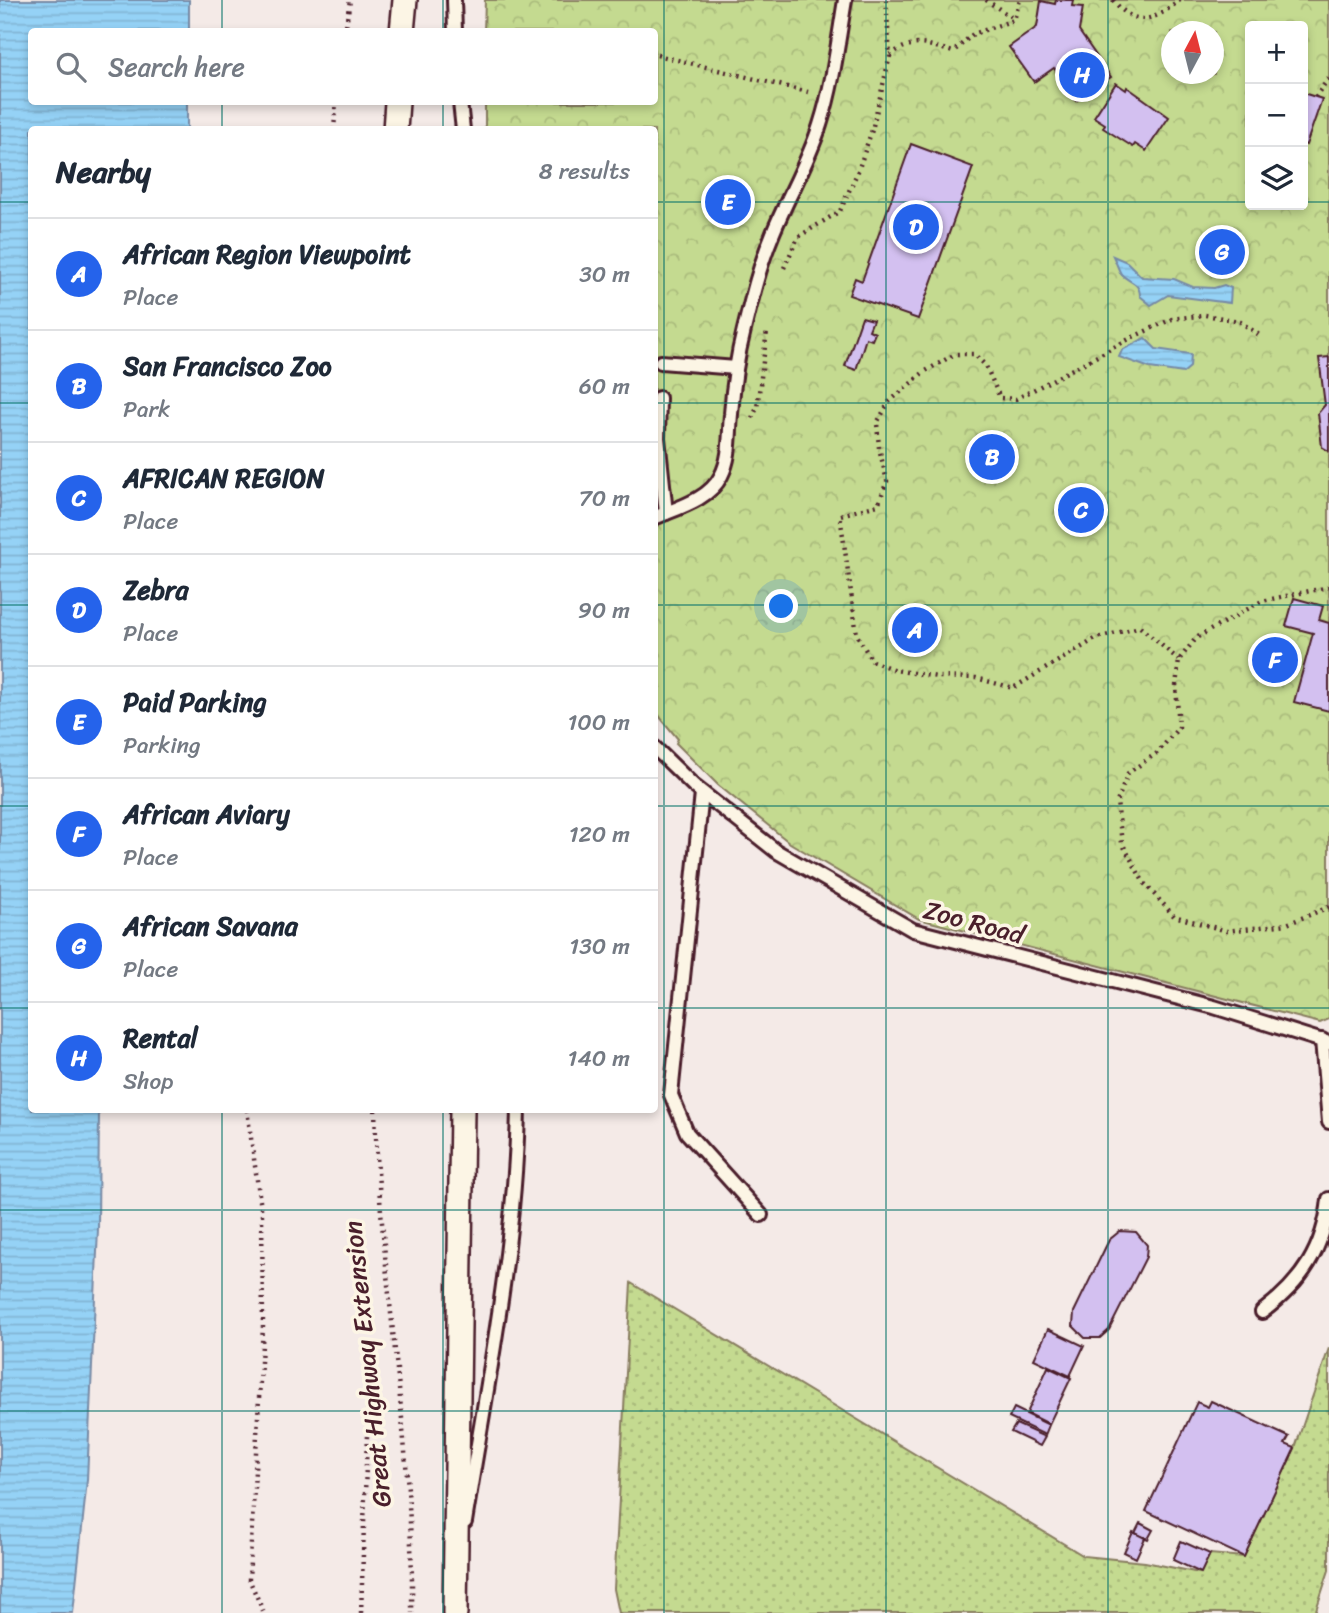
<!DOCTYPE html>
<html lang="en">
<head>
<meta charset="utf-8">
<style>
  :root { --surface:#fff; --page:#f2f2f3; --text:#1f2937; --muted:#747a83; --line:#e0e1e3; --accent:#2563eb }
  body { margin:0; font-family:Sriracha,sans-serif; background:var(--page); color:var(--text) }
  .controls { position:absolute; right:21px; top:21px; display:grid; overflow:hidden; border-radius:7px; box-shadow:0 4px 10px #0003 }
  .controls button { width:63px; height:63px; display:grid; place-items:center; padding:0; border:0; border-bottom:2px solid var(--line); background:var(--surface); color:var(--text); font:35px sans-serif }
  .compass { position:absolute; left:1161px; top:21px; width:63px; height:63px; border-radius:50%; background:var(--surface); box-shadow:0 4px 10px #0003; rotate:7deg }
  .you { position:absolute; left:782px; top:607px; width:24px; height:24px; margin:-18px; border:5px solid #fff; border-radius:50%; background:#1a73e8; box-shadow:0 0 0 10px #1a73e833 }
  .badge { display:grid; place-items:center; width:46px; height:46px; border-radius:50%; background:var(--accent); color:#fff; font-size:23px; font-weight:700 }
  .pin { position:absolute; translate:-50% -50%; border:4px solid #fff; box-shadow:0 2px 7px #0006 }
  .list { margin:0; padding:0; list-style:none }
  h2 { display:flex; justify-content:space-between; align-items:center; height:91px; margin:0; padding:0 28px; font-size:30px }
  h2 small { font-size:23px; font-weight:400; color:var(--muted) }
  .list li { display:grid; grid-template-columns:46px 1fr auto; gap:21px; align-items:center; box-sizing:border-box; height:112px; padding:0 28px; border-top:2px solid var(--line) }
  .list b { display:block; font-size:26px; white-space:nowrap }
  .list p { margin:0; font-size:23px; white-space:nowrap; color:var(--muted) }
  .list em { font-size:23px; font-style:normal; color:var(--muted) }
  .icon { flex:none; width:38px; height:38px; fill:none; stroke:currentColor; stroke-width:2; stroke-linecap:round; stroke-linejoin:round }
  .map { position:relative; flex:none; width:1329px; height:1613px; overflow:hidden }
  .search { position:absolute; background:var(--surface); box-shadow:0 4px 10px #0003; left:28px; top:28px; width:630px; height:77px; display:flex; align-items:center; gap:18px; box-sizing:border-box; padding:0 24px; border-radius:7px; color:var(--muted); font-size:26px }
  .panel { position:absolute; background:var(--surface); box-shadow:0 4px 10px #0003; left:28px; top:126px; width:630px; height:987px; border-radius:7px }
  .map>svg:first-child { display:block }
</style>
</head>
<body>
<div class="map">
<svg width="1329" height="1613" viewBox="0 0 1329 1613">
  <defs>
    <pattern id="grass-dots" width="8" height="8" patternUnits="userSpaceOnUse" patternTransform="scale(1.75)"><rect width="8" height="8" fill="#c4da90"/><path d="M2 2h.1M6 6h.1" fill="none" stroke="#aabb7c" stroke-width="1.8" stroke-linecap="round"/></pattern>
    <pattern id="park-crowns" width="20" height="18" patternUnits="userSpaceOnUse" patternTransform="scale(1.75)"><rect width="20" height="18" fill="#c4da90"/><path d="M2 6a3 3 0 1 1 6 0M12 15a3 3 0 1 1 6 0" fill="none" stroke="#aabb7c"/></pattern>
    <pattern id="water-rules" width="6" height="5" patternUnits="userSpaceOnUse" patternTransform="scale(1.75)"><rect width="6" height="5" fill="#95d2f6"/><path d="M0 2.5h6" fill="none" stroke="#82b4d3"/></pattern>
  </defs>
  <rect width="100%" height="100%" fill="#f4eae7"/>
  <filter id="ink" filterUnits="userSpaceOnUse"><feTurbulence type="fractalNoise" baseFrequency=".0143" numOctaves="2"/><feDisplacementMap in="SourceGraphic" scale="14" xChannelSelector="R" yChannelSelector="G"/><feConvolveMatrix kernelMatrix="1 2 1 2 8 2 1 2 1" color-interpolation-filters="sRGB"/></filter>
  <g filter="url(#ink)">
    <path fill="url(#grass-dots)" stroke="#877c5e" stroke-width="2" d="M631,1283L1084,1556L1145,1562L1200,1573L1210,1554L1244,1557L1295,1448L1329,1348V1570L1315,1613H619L614,1589Z"/>
    <path fill="url(#park-crowns)" stroke="#877c5e" stroke-width="2" fill-rule="evenodd" d="M485,0H1329V1019L1320,1023L919,919L790,843L718,785L676,743L678,739L654,710V130L485,129V102H654V32H484ZM1250,26H1303V205H1250ZM1172,32H1214V74H1172Z"/>
    <g fill="url(#water-rules)" stroke="#778aa5" stroke-width="2">
      <path d="M0,0H189V31L32,32V102H187V129L32,130V1110H99L98,1229L87,1480L73,1613H0Z"/>
      <path d="M1113,256L1127,262L1142,277L1174,279L1193,287L1214,288L1224,285L1231,288L1230,303L1168,295L1151,305L1140,296C1140,282 1129,283 1121,274C1118,269 1116,262 1113,256Z"/>
      <path d="M1145,338L1156,349L1191,354L1190,367L1183,373L1150,368L1119,357L1122,350Z"/>
    </g>
    <g fill="#d3c0f0" stroke="#4a1f2b" stroke-width="2">
      <path d="M1056,0H1073L1072,6L1083,7L1079,31L1111,77L1076,101L1054,68L1034,82L1009,47L1037,27L1041,1L1055,4Z"/>
      <path d="M1116,83L1126,90L1127,87L1169,117L1146,151L1135,144L1133,147L1103,128L1105,124L1094,117Z"/>
      <path d="M1303,93L1322,99L1306,145L1303,144Z"/>
      <path d="M911,144L973,167L918,319L849,295L855,278L862,281Z"/>
      <path d="M862,317L873,320L869,330L875,333L872,340L866,338L856,370L845,366Z"/>
      <path d="M1329,357V451L1322,447L1318,413L1325,405L1319,358Z"/>
      <path d="M1294,598L1323,606L1319,620L1329,623V711L1294,702L1313,633L1286,626Z"/>
      <path d="M1120,1231L1136,1232L1147,1245L1146,1257L1109,1330L1100,1338H1085L1073,1326L1074,1312L1109,1240Z"/>
      <path d="M1048,1329L1084,1346L1070,1376L1034,1359Z"/>
      <path d="M1048,1367L1071,1378L1049,1424L1027,1413Z"/>
      <path d="M1211,1401L1289,1437L1285,1444L1295,1448L1244,1557L1146,1511L1197,1402L1208,1407Z"/>
      <path d="M1014,1408L1049,1425L1045,1435L1009,1418Z"/>
      <path d="M1016,1424L1045,1437L1040,1446L1011,1432Z"/>
      <path d="M1140,1523L1153,1530L1148,1539L1135,1533Z"/>
      <path d="M1133,1532L1145,1538L1136,1558L1124,1552Z"/>
      <path d="M1181,1541L1210,1554L1201,1573L1173,1560Z"/>
    </g>
    <g fill="none" stroke-linecap="round" stroke-linejoin="round">
      <g stroke="#4a1f2b" stroke-width="18">
        <g id="service">
          <path d="M454,0L455,32"/>
          <path d="M460,102L463,130"/>
          <path d="M661,362L736,368"/>
          <path d="M659,398L658,438L666,513"/>
          <path d="M654,518C677,508 709,500 721,476C731,457 729,435 731,414C733,386 737,357 744,330C752,297 760,264 773,233C788,196 808,163 820,125C833,85 838,42 845,0"/>
          <path d="M654,747L694,786L776,851L913,930L1214,1007L1329,1043"/>
          <path d="M702,793L671,1095L687,1133L761,1215"/>
          <path d="M1322,1040L1329,1122"/>
          <path d="M1262,1312C1302,1282 1324,1249 1329,1199"/>
          <path d="M465,1522C487,1385 515,1248 518,1110"/>
        </g>
      </g>
      <g stroke="#4a1f2b" stroke-width="28">
        <g id="minor">
          <path d="M402,32L405,0"/>
          <path d="M395,130L397,102"/>
          <path d="M455,1613L462,1110"/>
        </g>
      </g>
      <g stroke="#4a1f2b" stroke-width="4.5" stroke-dasharray="2 5" stroke-linecap="butt">
        <path d="M986,0L1014,19"/>
        <path d="M1113,0C1136,29 1154,21 1180,0"/>
        <path d="M345,32L350,0"/>
        <path d="M657,55L808,92"/>
        <path d="M890,55C914,38 926,44 953,52L973,34L1014,20L1020,0"/>
        <path d="M1315,97L1329,78"/>
        <path d="M334,130L336,102"/>
        <path d="M784,268L798,237L840,211L858,171L872,130L890,56L886,0"/>
        <path d="M752,418L757,408L767,331"/>
        <path d="M1329,587L1262,601L1196,638L1179,660L1176,686L1179,727L1157,753L1128,773L1117,802L1122,843L1144,883L1174,916L1227,931L1287,924L1329,907"/>
        <path d="M1179,660L1140,627L1097,638L1013,688L976,678L937,677L895,670L872,661L857,635L840,515L878,505L887,481L879,448L877,423L889,402L924,372L955,354H974L986,366L1000,398L1016,399L1133,337L1172,319L1205,315L1239,321L1262,337"/>
        <path d="M247,1110L262,1215L263,1326L249,1579L264,1613"/>
        <path d="M375,1110C380,1278 414,1444 412,1613"/>
        <path d="M361,1613L369,1376"/>
      </g>
      <use href="#service" stroke="#fcf5e5" stroke-width="12"/>
      <use href="#minor" stroke="#fcf5e5" stroke-width="23"/>
    </g>
  </g>
  <path fill="none" stroke="#0f766e" stroke-width="2" stroke-opacity="0.55" d="M222,0V32M443,0V32M664,0V1613M886,0V1613M1108,0V1613M222,102V130M443,102V130M0,202H32M654,202H1250M1303,202H1329M0,403H32M654,403H1329M0,605H32M654,605H1329M0,806H32M654,806H1329M0,1008H32M654,1008H1329M222,1110V1613M443,1110V1613M0,1210H1329M0,1411H1329"/>
  <g text-anchor="middle" stroke-width="7" stroke-linejoin="round" paint-order="stroke">
    <g font-size="26" fill="#4a1f2b" stroke="#fcf5e5">
      <text transform="translate(974 922) rotate(15)" y="9">Zoo Road</text>
      <text transform="translate(367 1364) rotate(-96)" y="9">Great Highway Extension</text>
    </g>
  </g>
</svg>
<div class="controls">
<button>+</button>
<button>−</button>
<button><svg class="icon" aria-label="layers" viewBox="0 0 24 24"><path d="M12 4l9 5-9 5-9-5zM3 14l9 5 9-5"/></svg></button>
</div>
<svg class="compass" viewBox="-18 -18 36 36"><path d="M0-13l5 13h-10z" fill="#e53935"/><path d="M0 13l5-13h-10z" fill="#747a83"/></svg>
<div class="you"></div>
<div class="pin badge" style="left:915px;top:630px">A</div>
<div class="pin badge" style="left:992px;top:457px">B</div>
<div class="pin badge" style="left:1081px;top:510px">C</div>
<div class="pin badge" style="left:916px;top:227px">D</div>
<div class="pin badge" style="left:728px;top:202px">E</div>
<div class="pin badge" style="left:1275px;top:660px">F</div>
<div class="pin badge" style="left:1222px;top:252px">G</div>
<div class="pin badge" style="left:1082px;top:75px">H</div>
<div class="search"><svg class="icon" aria-label="search" viewBox="0 0 24 24"><circle cx="10" cy="10" r="6"/><path d="M15 15l6 6"/></svg>Search here</div>
<section class="panel">
<h2>Nearby<small>8 results</small></h2>
<ul class="list">
<li><span class="badge">A</span><div><b>African Region Viewpoint</b><p>Place</p></div><em>30 m</em></li>
<li><span class="badge">B</span><div><b>San Francisco Zoo</b><p>Park</p></div><em>60 m</em></li>
<li><span class="badge">C</span><div><b>AFRICAN REGION</b><p>Place</p></div><em>70 m</em></li>
<li><span class="badge">D</span><div><b>Zebra</b><p>Place</p></div><em>90 m</em></li>
<li><span class="badge">E</span><div><b>Paid Parking</b><p>Parking</p></div><em>100 m</em></li>
<li><span class="badge">F</span><div><b>African Aviary</b><p>Place</p></div><em>120 m</em></li>
<li><span class="badge">G</span><div><b>African Savana</b><p>Place</p></div><em>130 m</em></li>
<li><span class="badge">H</span><div><b>Rental</b><p>Shop</p></div><em>140 m</em></li>
</ul>
</section>
</div>
</body>
</html>
